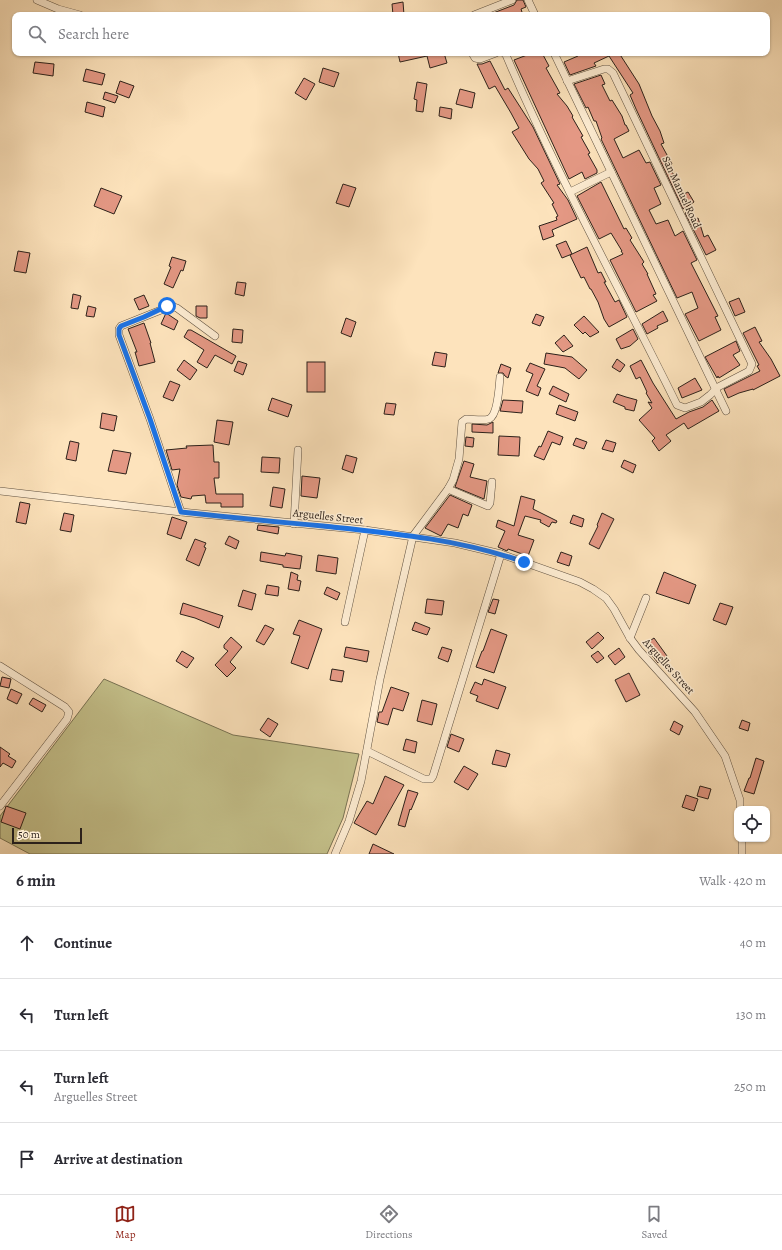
<!DOCTYPE html>
<html lang="en">
<head>
<meta charset="utf-8">
<style>
  :root { --surface:#fff; --page:#f2f2f3; --text:#2b2b33; --muted:#7c7c81; --line:#e1e1e2; --accent:#8f2418 }
  body { margin:0; font-family:Alegreya,serif; background:var(--page); color:var(--text) }
  .controls { position:absolute; right:12px; bottom:12px; display:grid; overflow:hidden; border-radius:8px; box-shadow:0 1px 3px #0004 }
  .controls button { width:36px; height:36px; display:grid; place-items:center; padding:0; border:0; border-bottom:1px solid var(--line); background:var(--surface); color:var(--text); font:20px sans-serif }
  .scale { position:absolute; left:12px; bottom:10px; width:70px; box-sizing:border-box; padding-left:4px; border:2px solid #2c211a; border-top:0; font-size:11px; line-height:14px; white-space:nowrap; color:#2c211a; -webkit-text-stroke:3px #feedd3; paint-order:stroke }
  .stop { position:absolute; width:12px; height:12px; margin:-9px; border:3px solid #1a73e8; border-radius:50%; background:#fff }
  .stop.end { background:#1a73e8; border-color:#fff; box-shadow:0 1px 4px #0008 }
  .list { margin:0; padding:0; list-style:none }
  h2 { display:flex; justify-content:space-between; align-items:center; height:52px; margin:0; padding:0 16px; font-size:17px }
  h2 small { font-size:13px; font-weight:400; color:var(--muted) }
  .list li { display:grid; grid-template-columns:26px 1fr auto; gap:12px; align-items:center; box-sizing:border-box; height:72px; padding:0 16px; border-top:1px solid var(--line) }
  .list b { display:block; font-size:15px; white-space:nowrap }
  .list p { margin:0; font-size:13px; white-space:nowrap; color:var(--muted) }
  .list em { font-size:13px; font-style:normal; color:var(--muted) }
  .icon { flex:none; width:22px; height:22px; fill:none; stroke:currentColor; stroke-width:2; stroke-linecap:round; stroke-linejoin:round }
  .map { position:relative; flex:none; width:782px; height:854px; overflow:hidden }
  .search { position:absolute; background:var(--surface); box-shadow:0 1px 3px #0004; left:12px; right:12px; top:12px; height:44px; display:flex; align-items:center; gap:10px; box-sizing:border-box; padding:0 14px; border-radius:8px; color:var(--muted); font-size:15px }
  .sheet { height:340px; background:var(--surface) }
  nav { display:flex; justify-content:space-around; align-items:center; box-sizing:border-box; height:56px; border-top:1px solid var(--line); background:var(--surface); font-size:11px; color:var(--muted) }
  nav a { display:grid; justify-items:center; gap:2px }
  nav .on { color:var(--accent) }
  .map>svg:first-child { display:block }
</style>
</head>
<body>
<div class="map">
<svg width="782" height="854" viewBox="0 0 782 854">
  <rect width="100%" height="100%" fill="#fde3bc"/>
  <filter id="stains"><feTurbulence type="fractalNoise" baseFrequency=".005" numOctaves="4"/><feColorMatrix values="0 0 0 0 .2 0 0 0 0 .09 0 0 0 0 .02 0 0 0 .5 -.17"/></filter>
  <radialGradient id="worn" r=".72"><stop offset=".6" stop-color="#630" stop-opacity="0"/><stop offset="1" stop-color="#630" stop-opacity=".3"/></radialGradient>
  <path fill="#c5c28c" stroke="#787253" d="M104,679L233,735L359,754L343,818L327,854H30L0,838V816Z"/>
  <g fill="#e49884" stroke="#2c211a">
    <path d="M517,0H523L526,7L521,9L522,12L516,15H488L514,5Z"/>
    <path d="M403,2L404,15H393L392,4Z"/>
    <path d="M398,53H444L447,63L430,68L427,56L400,62Z"/>
    <path d="M527,53H542L549,66L546,68L560,93L557,94L567,106L573,116L572,117L583,136L581,137L590,153L588,154L597,170V173L585,179L582,172L569,179L514,60L527,55Z"/>
    <path d="M577,53H619L639,84L652,116L660,131L664,143L661,144L672,164L669,166L684,194L688,192L694,202L683,209L636,109L630,95L633,93L609,56L594,63L596,66L570,75L564,62L578,56Z"/>
    <path d="M490,61L505,90L508,88L533,127L560,184L557,185L568,200L577,219L552,230L554,236L543,240L539,226L557,220L556,217L558,216L552,204L554,203L541,183L544,181L538,169L529,159L512,132L519,128L511,113L495,86L489,89L477,64H482Z"/>
    <path d="M35,62L54,64L53,76L33,73Z"/>
    <path d="M323,68L339,73L334,87L319,82Z"/>
    <path d="M86,69L105,74L102,85L83,81Z"/>
    <path d="M601,75L605,84L602,85L610,101L612,100L622,116L625,125H626L629,131L614,139L623,158L639,150L646,163L650,162L661,185L654,188L661,204L649,210L656,224L668,220L675,236L683,231L697,260L691,263L718,316L715,317L721,330L699,341L685,314L698,308L692,292L677,298L601,139L602,138L596,121H594L588,107L586,108L574,84Z"/>
    <path d="M304,78L315,84L306,100L295,93Z"/>
    <path d="M120,81L134,86L129,98L116,93Z"/>
    <path d="M417,82L427,84L423,112L416,111L417,100L414,99Z"/>
    <path d="M460,89L475,93L472,108L456,104Z"/>
    <path d="M105,92L118,96L115,103L103,99Z"/>
    <path d="M87,102L105,107L103,117L85,112Z"/>
    <path d="M440,107L452,109L451,119L439,116Z"/>
    <path d="M601,182L624,229L626,228L632,238L630,240L644,262L642,264L648,274H647L656,294L653,295L657,301L636,312L610,260L623,254L621,251H622L611,233L599,239L577,196Z"/>
    <path d="M343,184L356,188L349,207L336,203Z"/>
    <path d="M101,188L122,196L114,214L94,206Z"/>
    <path d="M690,210L696,219L698,218L704,237L708,235L716,250L706,255L685,213Z"/>
    <path d="M566,241L572,254L562,258L556,245Z"/>
    <path d="M587,247L598,273L601,272L606,282H604L615,302L619,300L627,317L609,327L604,319L598,302L591,289H590L584,277L581,278L570,255Z"/>
    <path d="M18,251L30,253L26,273L14,271Z"/>
    <path d="M172,257L186,261L183,271L181,270L173,288L164,284L171,267L169,266Z"/>
    <path d="M237,282L246,283L244,296L235,294Z"/>
    <path d="M73,294L81,296L78,309L71,308Z"/>
    <path d="M144,295L149,306L139,310L134,299Z"/>
    <path d="M739,298L745,312L735,316L729,302Z"/>
    <path d="M88,306L96,308L94,317L86,316Z"/>
    <path d="M196,306H207V318H200L196,316Z"/>
    <path d="M663,311L668,321L657,326L658,328L647,334L642,324Z"/>
    <path d="M166,313L178,321L174,330L161,324Z"/>
    <path d="M536,314L544,317L540,326L532,323Z"/>
    <path d="M584,316L599,332L590,337L585,332L583,334L574,325Z"/>
    <path d="M346,318L356,322L351,337L341,333Z"/>
    <path d="M144,323L151,343H150L155,362L139,366L135,352H137L128,329Z"/>
    <path d="M755,327L762,341L759,342L771,359L780,376L753,390V389L739,393L728,398L724,389L760,371L757,366L759,365L743,333Z"/>
    <path d="M233,329L243,330L242,343L232,342Z"/>
    <path d="M633,329L638,339L630,346L621,349L616,339Z"/>
    <path d="M188,330H191L236,356L232,364L215,355L207,368L197,362L204,350L184,337Z"/>
    <path d="M564,335L573,346L563,352L555,343Z"/>
    <path d="M736,341L740,351L733,355L740,365L719,378L718,376L717,378L705,357Z"/>
    <path d="M435,352L447,354L445,367L432,365Z"/>
    <path d="M546,353L572,357L587,370L579,379L565,368L544,364Z"/>
    <path d="M617,359L625,365L620,372L612,367Z"/>
    <path d="M184,360L197,370L190,380L177,370Z"/>
    <path d="M641,360L653,383L676,419L689,412L703,407L712,400L719,411L688,429L684,423L666,435L671,441L659,451L652,441L655,438L639,420L652,408L648,402L652,403L646,393L647,392L640,377L636,379L630,366Z"/>
    <path d="M238,361L247,364L243,375L234,371Z"/>
    <rect x="307" y="362" width="18" height="30"/>
    <path d="M530,363L545,369L537,386L541,388L538,396L526,391L533,374L526,371Z"/>
    <path d="M501,364L511,368L508,378L505,376L503,373H498Z"/>
    <path d="M695,378L702,390L682,398L678,388Z"/>
    <path d="M170,381L180,385L173,401L163,397Z"/>
    <path d="M553,386L569,394L566,402L549,394Z"/>
    <path d="M617,394L626,397L637,400L634,411L625,409V407L613,402Z"/>
    <path d="M272,398L292,405L288,417L268,410Z"/>
    <path d="M503,400L523,401L522,413L500,411Z"/>
    <path d="M386,403L396,404L394,415L384,414Z"/>
    <path d="M559,405L578,412L575,421L556,414Z"/>
    <path d="M102,413L117,416L114,431L100,428Z"/>
    <path d="M217,420L233,422L229,445L214,442Z"/>
    <path d="M493,422V433L472,432V424L487,425Z"/>
    <path d="M548,431L563,437L560,445L552,442L544,460L534,456L539,446L541,447Z"/>
    <path d="M499,436L520,437L519,456L498,455Z"/>
    <path d="M466,437L474,438L473,447L465,446Z"/>
    <path d="M576,438L587,442L584,449L573,445Z"/>
    <path d="M606,440L616,443L613,452L602,449Z"/>
    <path d="M70,441L79,443L76,461L66,459Z"/>
    <path d="M213,445L214,462H219V478H214L216,494H243V507H221V503H206L205,495L192,496L191,499L181,497L177,485L180,469L172,470L166,450L187,448L186,446Z"/>
    <path d="M113,450L131,453L126,474L108,471Z"/>
    <path d="M346,455L357,458L353,473L342,469Z"/>
    <path d="M262,457L280,458L279,473L261,472Z"/>
    <path d="M624,460L636,465L633,473L621,467Z"/>
    <path d="M464,461L474,464L470,477L487,481L484,499L455,487Z"/>
    <path d="M302,476L320,478L317,498L301,496Z"/>
    <path d="M273,487L285,489L282,508L270,506Z"/>
    <path d="M450,495L472,505L468,516L463,514L458,528L448,524L441,536L425,528Z"/>
    <path d="M521,496L535,500L533,509L557,521L556,523L552,522L549,527L540,522L541,520L525,516L518,535L534,540L528,556L508,549L507,551L498,547L505,531L496,527L498,520L514,526Z"/>
    <path d="M20,502L30,504L26,524L16,522Z"/>
    <path d="M64,513L74,515L71,532L60,530Z"/>
    <path d="M602,513L614,519L599,549L589,544L598,526L597,525Z"/>
    <path d="M573,515L584,519L582,527L570,523Z"/>
    <path d="M172,517L187,522L181,539L167,534Z"/>
    <path d="M258,525L279,527L278,534L257,530Z"/>
    <path d="M229,536L239,541L236,549L225,544Z"/>
    <path d="M195,539L206,543L204,547L206,548L199,566L186,560Z"/>
    <path d="M261,552L285,556L286,553L302,556L300,569L283,567V565L260,561Z"/>
    <path d="M561,552L572,556L569,566L557,562Z"/>
    <path d="M318,555L338,558L336,574L316,571Z"/>
    <path d="M291,572L298,575L297,580L301,581L299,591L288,589Z"/>
    <path d="M664,572L696,585L689,604L656,593Z"/>
    <path d="M267,585L279,587L278,596L265,594Z"/>
    <path d="M327,587L340,593L337,600L324,594Z"/>
    <path d="M243,590L256,594L252,610L238,606Z"/>
    <path d="M427,599L444,601L442,615L425,613Z"/>
    <path d="M493,599L499,600L495,614L488,612Z"/>
    <path d="M183,603L223,616L219,628L195,618L180,614Z"/>
    <path d="M720,603L733,607L726,625L713,620Z"/>
    <path d="M299,620L322,629L308,669L291,663L300,636L293,634Z"/>
    <path d="M415,622L430,628L427,635L412,630Z"/>
    <path d="M265,625L274,629L264,645L256,641Z"/>
    <path d="M491,629L507,635L494,673L476,667L482,651H483Z"/>
    <path d="M598,632L604,638L592,649L586,642Z"/>
    <path d="M231,637L242,647L230,662L236,668L227,677L215,665L228,651L224,648V645Z"/>
    <path d="M654,638L667,656L658,663L644,645Z"/>
    <path d="M346,647L369,651L367,662L344,657Z"/>
    <path d="M442,647L452,650L448,662L438,658Z"/>
    <path d="M619,648L625,657L615,665L608,656Z"/>
    <path d="M182,651L194,658L187,668L176,661Z"/>
    <path d="M598,651L604,658L597,663L591,656Z"/>
    <path d="M332,669L344,671L342,682L330,680Z"/>
    <path d="M629,673L640,695L626,702L615,680Z"/>
    <path d="M2,677L11,679L9,688L0,686Z"/>
    <path d="M484,679L506,687L498,709L476,701L478,696L470,693L475,682L482,685Z"/>
    <path d="M391,687L409,693L403,711L393,708L388,725L377,722L379,712H382Z"/>
    <path d="M11,689L22,694L17,704L7,699Z"/>
    <path d="M33,698L46,705L42,712L29,704Z"/>
    <path d="M422,700L437,704L432,725L417,721Z"/>
    <path d="M268,718L278,724L270,737L260,730Z"/>
    <path d="M742,720L750,723L748,731L739,728Z"/>
    <path d="M674,721L683,726L679,735L670,730Z"/>
    <path d="M451,734L464,739L459,752L447,747Z"/>
    <path d="M406,739L417,742L415,753L403,750Z"/>
    <path d="M0,747L10,754L8,756L16,761L12,768L3,763L0,767Z"/>
    <path d="M496,750L510,754L506,767L492,764Z"/>
    <path d="M756,758L764,761L754,794L744,791L749,778H750Z"/>
    <path d="M464,766L478,774L468,790L454,782Z"/>
    <path d="M385,776L404,785L376,835L354,823L367,801L373,804Z"/>
    <path d="M700,786L711,789L708,799L697,796Z"/>
    <path d="M408,790L418,793L411,810L410,809L405,827L398,825Z"/>
    <path d="M686,795L698,799L694,811L682,807Z"/>
    <path d="M6,806L26,813L20,829L1,822Z"/>
    <path d="M373,844L394,854H369Z"/>
  </g>
  <g fill="none" stroke-linecap="round" stroke-linejoin="round">
    <g stroke="#605242" stroke-width="8">
      <g id="street">
        <path d="M37,0L58,9L80,15"/>
        <path d="M528,0L535,15"/>
        <path d="M474,15L512,0"/>
        <path d="M472,53L475,58L480,59L496,53"/>
        <path d="M504,53L506,55C557,175 620,289 677,405L685,408L701,402L710,395L718,387L749,371L752,364L613,73L608,69H604L567,81"/>
        <path d="M554,53L726,411"/>
        <path d="M570,192L611,172"/>
        <path d="M448,489L488,506L490,503L492,482"/>
        <path d="M0,491L181,512L365,530L455,543L501,554L580,582L593,589L606,598L614,609L630,638L639,650L695,712L725,756L740,800V809"/>
        <path d="M181,512L150,419L119,335V329L121,326L171,306L177,308L215,336"/>
        <path d="M294,524L298,450"/>
        <path d="M345,622L365,530"/>
        <path d="M630,638L646,598"/>
        <path d="M0,666L65,707L69,712L67,719L0,806"/>
        <path d="M367,751L424,779H431L433,776L501,554"/>
        <path d="M335,854L349,821L361,781L380,679L413,536L448,489L453,480L459,459L462,422L466,419C473,419 483,421 489,419C498,415 499,387 500,377"/>
        <path d="M742,854V839"/>
      </g>
    </g>
    <use href="#street" stroke="#feedd3" stroke-width="7"/>
  </g>
  <g fill="none" stroke-linecap="round" stroke-linejoin="round">
    <path stroke="#1a73e8" stroke-width="5" d="M167,306L144,317L121,326L119,329V335L150,419L181,512C228,517 276,522 323,526C391,533 459,539 524,562"/>
  </g>
  <g text-anchor="middle" stroke-width="3" stroke-linejoin="round" paint-order="stroke">
    <g font-size="11" fill="#2c211a" stroke="#feedd3">
      <text transform="translate(682 192) rotate(65)" y="4">San Manuel Road</text>
      <text transform="translate(328 516) rotate(6)" y="4">Arguelles Street</text>
      <text transform="translate(669 666) rotate(48)" y="4">Arguelles Street</text>
    </g>
  </g>
  <rect width="100%" height="100%" filter="url(#stains)"/>
  <rect width="100%" height="100%" fill="url(#worn)"/>
</svg>
<div class="controls">
<button><svg class="icon" aria-label="locate" viewBox="0 0 24 24"><circle cx="12" cy="12" r="6"/><path d="M12 2v4M12 18v4M2 12h4M18 12h4"/></svg></button>
</div>
<div class="scale">50 m</div>
<div class="stop" style="left:167px;top:306px"></div>
<div class="stop end" style="left:524px;top:562px"></div>
<div class="search"><svg class="icon" aria-label="search" viewBox="0 0 24 24"><circle cx="10" cy="10" r="6"/><path d="M15 15l6 6"/></svg>Search here</div>
</div>
<section class="sheet">
<h2>6 min<small>Walk · 420 m</small></h2>
<ul class="list">
<li><svg class="icon" aria-label="ahead" viewBox="0 0 24 24"><path d="M12 20V5M6 11l6-6 6 6"/></svg><div><b>Continue</b></div><em>40 m</em></li>
<li><svg class="icon" aria-label="left" viewBox="0 0 24 24"><path d="M17 20v-9H6M10 6l-5 5 5 5"/></svg><div><b>Turn left</b></div><em>130 m</em></li>
<li><svg class="icon" aria-label="left" viewBox="0 0 24 24"><path d="M17 20v-9H6M10 6l-5 5 5 5"/></svg><div><b>Turn left</b><p>Arguelles Street</p></div><em>250 m</em></li>
<li><svg class="icon" aria-label="arrive" viewBox="0 0 24 24"><path d="M6 21V4h12l-3 4 3 4H6"/></svg><div><b>Arrive at destination</b></div></li>
</ul>
</section>
<nav>
<a class="on"><svg class="icon" aria-label="map" viewBox="0 0 24 24"><path d="M3 6l6-2 6 2 6-2v14l-6 2-6-2-6 2zM9 4v14M15 6v14"/></svg>Map</a>
<a><svg class="icon" aria-label="directions" viewBox="0 0 24 24"><path d="M12 3l9 9-9 9-9-9zM9 14v-3h6M13 9l2 2-2 2"/></svg>Directions</a>
<a><svg class="icon" aria-label="saved" viewBox="0 0 24 24"><path d="M7 4h10v16l-5-4-5 4z"/></svg>Saved</a>
</nav>
</body>
</html>
